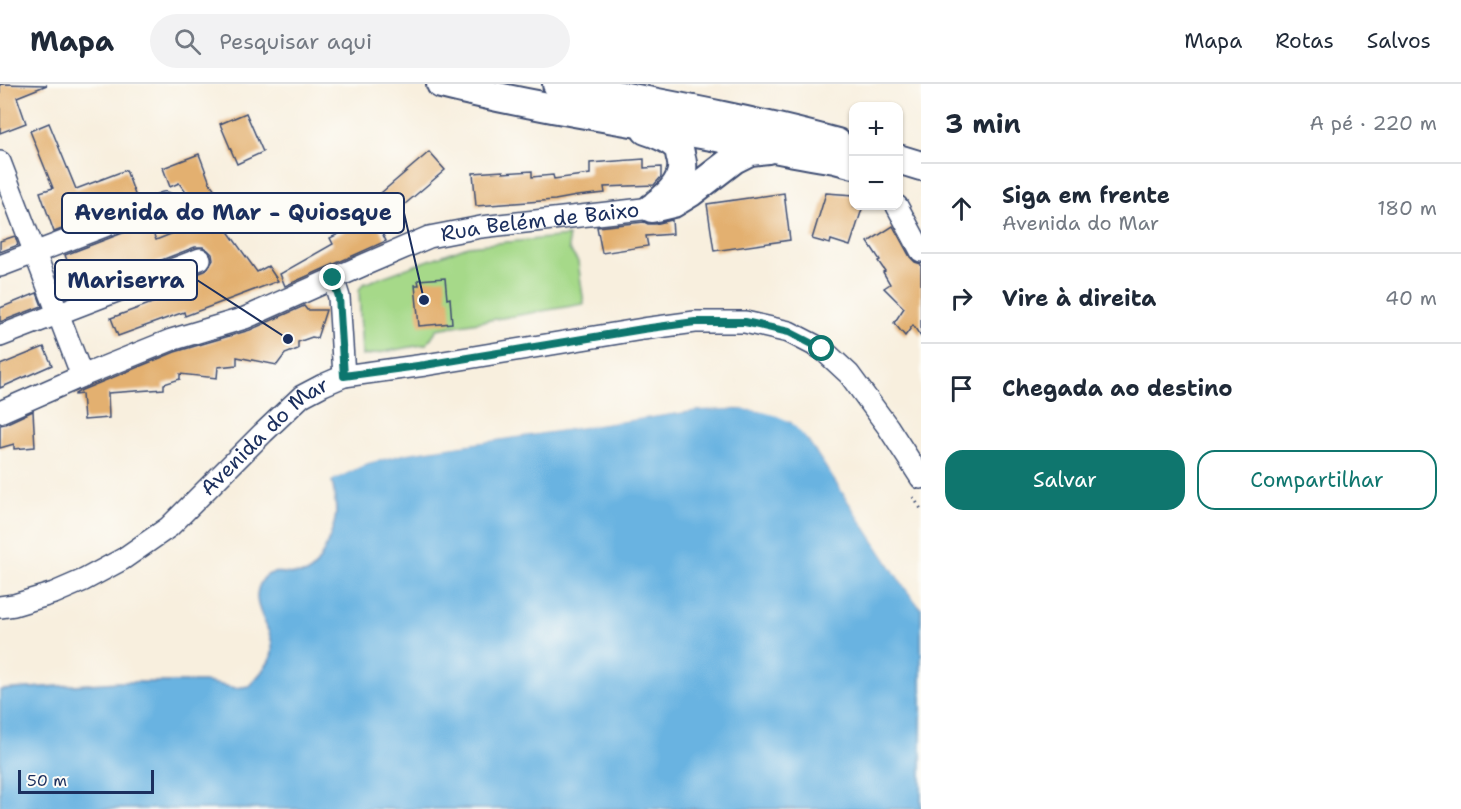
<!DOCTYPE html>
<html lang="pt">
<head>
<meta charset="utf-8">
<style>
  :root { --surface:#fff; --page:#f2f2f3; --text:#1f2937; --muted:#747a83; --line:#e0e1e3; --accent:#0f766e }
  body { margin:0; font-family:"Shantell Sans",sans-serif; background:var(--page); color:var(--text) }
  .controls { position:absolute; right:18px; top:18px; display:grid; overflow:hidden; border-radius:12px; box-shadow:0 2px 4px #0004 }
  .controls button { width:54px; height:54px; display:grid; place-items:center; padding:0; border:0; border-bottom:2px solid var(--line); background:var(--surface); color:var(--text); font:30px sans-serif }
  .scale { position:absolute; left:18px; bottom:15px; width:136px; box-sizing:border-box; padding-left:6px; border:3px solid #1b2f5e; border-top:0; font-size:16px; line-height:21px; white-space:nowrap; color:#1b2f5e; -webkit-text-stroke:4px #fdfcf7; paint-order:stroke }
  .stop { position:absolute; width:18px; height:18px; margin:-14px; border:4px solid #0f766e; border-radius:50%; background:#fff }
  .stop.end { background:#0f766e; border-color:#fff; box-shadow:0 2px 6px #0008 }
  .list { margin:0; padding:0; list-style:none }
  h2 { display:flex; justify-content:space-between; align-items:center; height:78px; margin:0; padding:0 24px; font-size:26px }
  h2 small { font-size:20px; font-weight:400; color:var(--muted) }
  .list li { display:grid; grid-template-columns:39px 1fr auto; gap:18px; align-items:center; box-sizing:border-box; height:90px; padding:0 24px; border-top:2px solid var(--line) }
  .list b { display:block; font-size:22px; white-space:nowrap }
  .list p { margin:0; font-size:20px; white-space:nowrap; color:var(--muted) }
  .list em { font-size:20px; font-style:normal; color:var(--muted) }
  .actions { display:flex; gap:12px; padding:18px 24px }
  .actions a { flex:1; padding:14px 0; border:2px solid var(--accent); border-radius:18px; text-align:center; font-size:21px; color:var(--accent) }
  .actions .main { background:var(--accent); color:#fff }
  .icon { flex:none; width:33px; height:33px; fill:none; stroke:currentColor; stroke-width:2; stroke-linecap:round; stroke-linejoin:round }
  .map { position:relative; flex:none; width:921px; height:725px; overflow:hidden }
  header { display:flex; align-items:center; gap:36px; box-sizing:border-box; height:84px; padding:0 30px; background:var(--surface); border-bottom:2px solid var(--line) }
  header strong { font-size:28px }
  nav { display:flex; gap:33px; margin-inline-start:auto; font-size:21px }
  .search { width:420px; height:54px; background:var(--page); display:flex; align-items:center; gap:15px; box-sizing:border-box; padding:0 21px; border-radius:33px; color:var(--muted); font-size:22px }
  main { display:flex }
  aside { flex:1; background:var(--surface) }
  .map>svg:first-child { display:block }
</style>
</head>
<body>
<header>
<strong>Mapa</strong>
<div class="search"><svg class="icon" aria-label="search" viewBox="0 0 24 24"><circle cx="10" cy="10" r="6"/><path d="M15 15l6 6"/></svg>Pesquisar aqui</div>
<nav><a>Mapa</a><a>Rotas</a><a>Salvos</a></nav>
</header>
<main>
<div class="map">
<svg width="921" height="725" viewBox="0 0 921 725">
  <rect width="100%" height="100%" fill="#fdfcf7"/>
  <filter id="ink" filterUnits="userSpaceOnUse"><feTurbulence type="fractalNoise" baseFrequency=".0167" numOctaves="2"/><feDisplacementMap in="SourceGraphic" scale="12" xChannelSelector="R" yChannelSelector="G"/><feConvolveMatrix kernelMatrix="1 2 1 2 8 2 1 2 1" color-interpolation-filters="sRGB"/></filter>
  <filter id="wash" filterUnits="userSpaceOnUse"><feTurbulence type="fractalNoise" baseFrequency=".008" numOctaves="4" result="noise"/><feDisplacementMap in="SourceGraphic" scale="24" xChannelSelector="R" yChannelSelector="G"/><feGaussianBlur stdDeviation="1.35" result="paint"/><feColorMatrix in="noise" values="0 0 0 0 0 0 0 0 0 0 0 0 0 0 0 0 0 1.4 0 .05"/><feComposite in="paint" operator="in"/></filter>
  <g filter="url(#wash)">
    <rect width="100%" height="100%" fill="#f8efde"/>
    <path fill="#a6d989" stroke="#608474" stroke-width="1.5" d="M568,152L569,165L578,178L584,220L437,245L427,260L362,272L359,206L363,200L468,162Z"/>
    <path fill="#69b3e1" stroke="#4271a0" stroke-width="1.5" d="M738,325C755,326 776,328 791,338C798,343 805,353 811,360L903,501L921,524V725H0V606L119,598H205L236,604L249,602C257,593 267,584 271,573C279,547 246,524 261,498C272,479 292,495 307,489C320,485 335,442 336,429C336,418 334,407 332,396L368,379L408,369L699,326Z"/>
    <path fill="#f8efde" d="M738,322L759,324L778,329L793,335L803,346L813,358L905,499L921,520V524L903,501L811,360L791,338L777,332L759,327L738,325L699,326L408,369L368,379L329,398L331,394L367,376L408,366L699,323Z"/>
    <g id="blocks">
      <g fill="#e3b06f">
        <path d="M0,0L47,1L17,13L26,39L0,49Z"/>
        <path d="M246,29L263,68L237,80L220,40Z"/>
        <path d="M49,39L76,105L126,86L137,116L54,148L40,108L53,104L30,47Z"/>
        <path d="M429,68L445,86L384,138L368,120Z"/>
        <path d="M199,70L210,99L239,140L227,146L257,188L268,182L278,197L185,232L184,228L118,252L111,234L182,208L178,197L205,187L209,183L213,176L212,170L208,166L203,163H195L79,208L65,171L149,139L156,156L206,136L179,99L170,103L163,84Z"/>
        <path d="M644,75V84L661,83V93L654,101L604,103L605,109L577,112L555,116L476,122L473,89L503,87V89L532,87V93L553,91L554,95L590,90V79Z"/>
        <path d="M784,109L790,156L714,167L707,120Z"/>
        <path d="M826,109L854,111V122H863L850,162L831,156L830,160L812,155Z"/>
        <path d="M374,133L386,157L285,202L280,190L333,160L330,154Z"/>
        <path d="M672,136L673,150L646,152L648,162L602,169L597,143L644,138L648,140H655Z"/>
        <path d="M893,142L910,173L915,178L921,180V253L913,241L905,252L894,239L904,224L884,204L890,200L883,188L885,187L878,177L880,176L868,158Z"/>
        <path d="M15,152L18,161L0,168V157Z"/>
        <path d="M445,194L447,215L450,214L452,239L419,242L415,201H419L418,196Z"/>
        <path d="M37,209L42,222L0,238V224Z"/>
        <path d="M304,222L307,226H326L317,254L312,253L298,258V265L285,270L277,281L237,273V281L218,283L217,294L180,290V295L164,300V305L108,309L109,334L84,336L82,310L75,311V310L82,306L175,268L250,246Z"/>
        <path d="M44,263L52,281L0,304V281Z"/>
        <path d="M33,327L35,363L14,365V360L0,364V341L5,340Z"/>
      </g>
    </g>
  </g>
  <g filter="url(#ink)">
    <use href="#blocks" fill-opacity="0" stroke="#3c4c71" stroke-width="1.5"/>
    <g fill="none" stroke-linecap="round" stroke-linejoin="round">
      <g stroke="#3c4c71" stroke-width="24">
        <g id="minor">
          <path d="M0,78L82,292"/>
          <path d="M897,122L921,167"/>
          <path d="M0,182L165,119"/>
          <path d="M333,194L339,213L344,292"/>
          <path d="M0,252L200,175"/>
          <path id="s1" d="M0,328L82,292L171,256L245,234L366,180L429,153L481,143L652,124"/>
          <path id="s2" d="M0,523L14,521L54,509L84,496L123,475L169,443L263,349L302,312L323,301L344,292L425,281L643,245L695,238H745L789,248L822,265L849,290L888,343L921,394"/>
        </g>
      </g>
      <g stroke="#3c4c71" stroke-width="32">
        <g id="secondary">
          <path d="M441,0C517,19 596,32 674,45C728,55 781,66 835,75L854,80"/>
          <path d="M557,0C651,18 745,34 837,59"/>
          <path d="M646,46C656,49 673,56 679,65C680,67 680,71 681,74C687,93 671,110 657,120"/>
          <path d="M898,75L921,82"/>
          <path d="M652,124L673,119L691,108L734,75L750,67L768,65"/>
        </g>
      </g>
      <path stroke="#3c4c71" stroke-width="3" stroke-dasharray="1.5 4.5" stroke-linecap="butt" d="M913,413L921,425"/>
      <use href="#minor" stroke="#fff" stroke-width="21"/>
      <use href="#secondary" stroke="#fff" stroke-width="28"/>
    </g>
  </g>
  <g fill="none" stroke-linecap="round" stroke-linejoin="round" filter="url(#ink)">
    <path stroke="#0f766e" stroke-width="8" d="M333,194L339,213L344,292L425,281L643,245L695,238H745L789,248L822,265"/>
  </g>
  <g text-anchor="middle" stroke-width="6" stroke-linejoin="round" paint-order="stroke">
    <g font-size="21" fill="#1b2f5e" stroke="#fdfcf7">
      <text dy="7" stroke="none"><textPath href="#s1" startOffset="576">Rua Belém de Baixo</textPath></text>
      <text dy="7" stroke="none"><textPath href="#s2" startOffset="321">Avenida do Mar</textPath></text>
    </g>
  </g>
  <path fill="none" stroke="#1b2f5e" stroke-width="2" d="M424 216L404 129M288 255L197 196"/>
  <g fill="#1b2f5e" stroke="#fdfcf7" stroke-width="2">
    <circle cx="424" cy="216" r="6"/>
    <circle cx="288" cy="255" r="6"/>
  </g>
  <g fill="#fdfcf7" stroke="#1b2f5e" stroke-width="2">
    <rect x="62" y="109" width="342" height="40" rx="6"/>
    <rect x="55" y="176" width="142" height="40" rx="6"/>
  </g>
  <g font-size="22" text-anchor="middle" font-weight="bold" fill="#1b2f5e">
    <text x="233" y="136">Avenida do Mar - Quiosque</text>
    <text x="126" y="204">Mariserra</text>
  </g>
</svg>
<div class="controls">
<button>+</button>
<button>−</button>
</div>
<div class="scale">50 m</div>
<div class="stop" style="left:822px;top:265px"></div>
<div class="stop end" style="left:333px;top:194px"></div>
</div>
<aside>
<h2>3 min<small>A pé · 220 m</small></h2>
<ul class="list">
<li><svg class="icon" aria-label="ahead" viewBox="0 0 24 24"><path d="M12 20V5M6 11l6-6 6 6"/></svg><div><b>Siga em frente</b><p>Avenida do Mar</p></div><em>180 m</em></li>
<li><svg class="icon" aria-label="right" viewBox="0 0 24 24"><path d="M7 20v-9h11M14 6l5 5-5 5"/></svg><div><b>Vire à direita</b></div><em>40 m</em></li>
<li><svg class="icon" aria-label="arrive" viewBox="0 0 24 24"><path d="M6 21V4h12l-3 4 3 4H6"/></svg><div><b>Chegada ao destino</b></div></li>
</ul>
<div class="actions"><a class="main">Salvar</a><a>Compartilhar</a></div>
</aside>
</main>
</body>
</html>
